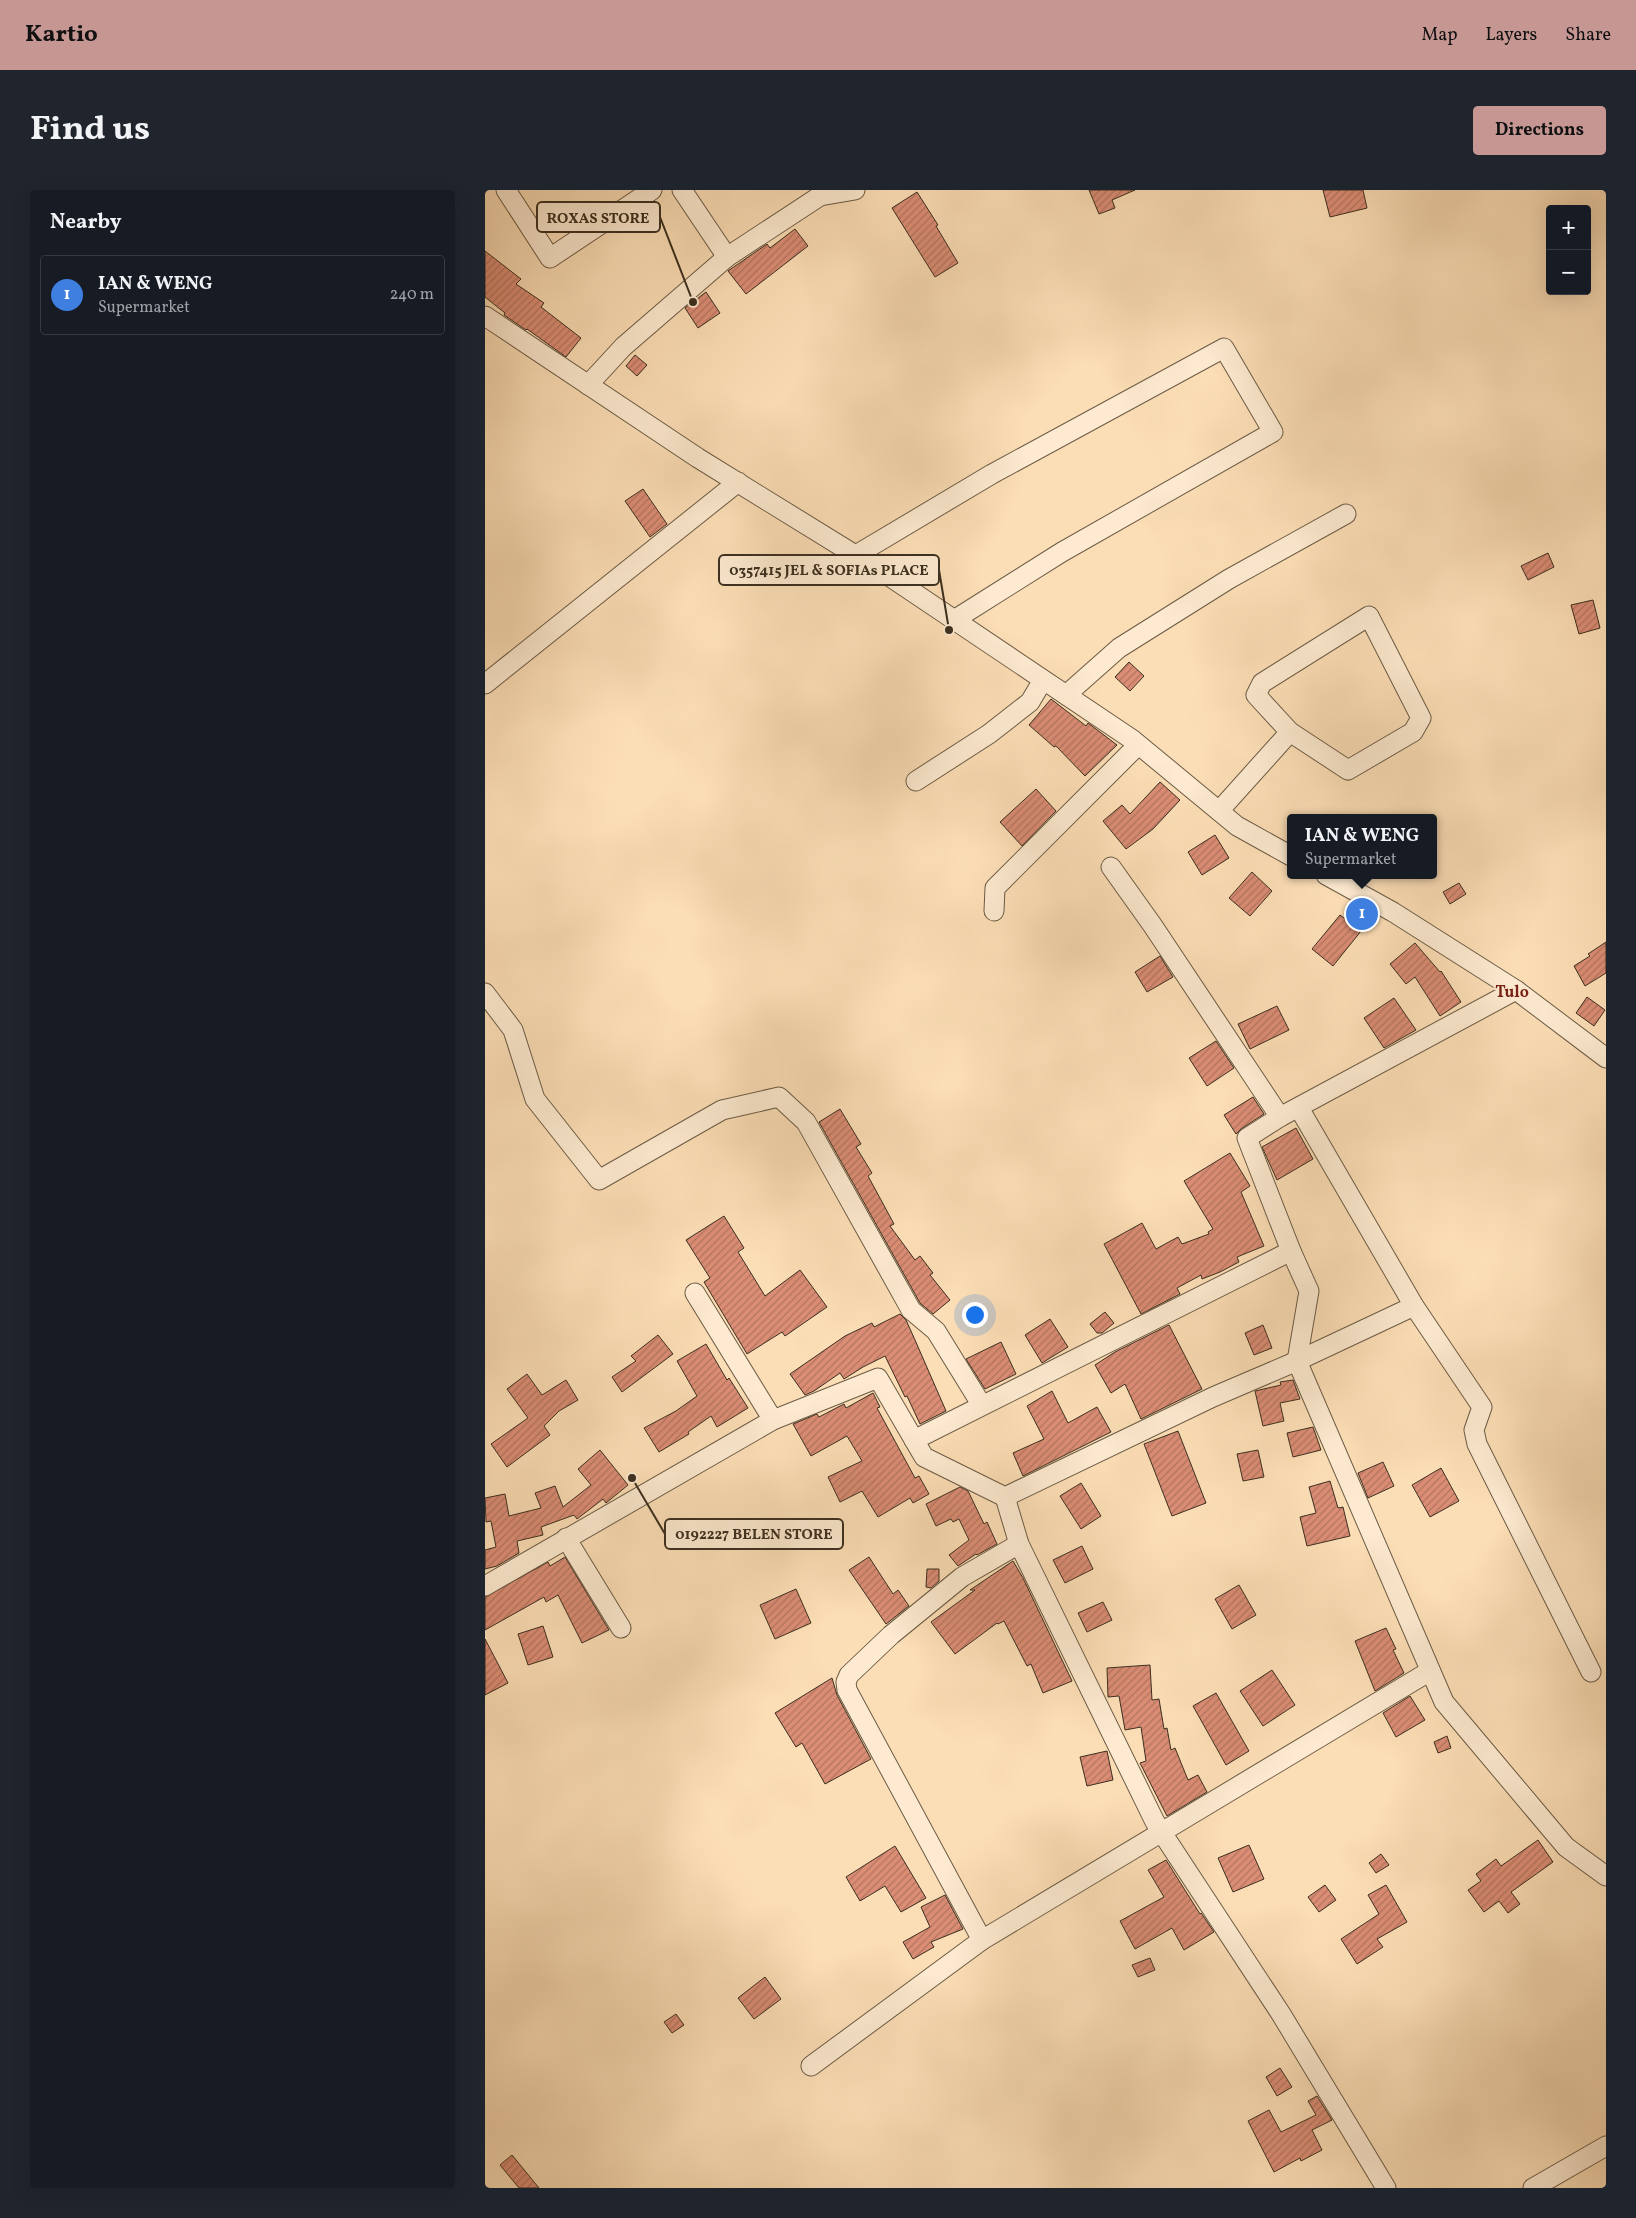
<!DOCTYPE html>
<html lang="en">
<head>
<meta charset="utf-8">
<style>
  :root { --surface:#171b24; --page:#20242c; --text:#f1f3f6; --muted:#9ea1a6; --line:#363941; --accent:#c59692 }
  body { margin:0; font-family:Vollkorn,serif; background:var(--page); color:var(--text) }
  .controls { position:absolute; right:15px; top:15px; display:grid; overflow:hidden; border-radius:5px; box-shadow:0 5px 20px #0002 }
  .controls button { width:45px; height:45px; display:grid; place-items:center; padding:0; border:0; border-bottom:1px solid var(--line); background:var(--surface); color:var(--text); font:25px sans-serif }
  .you { position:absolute; left:489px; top:1124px; width:18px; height:18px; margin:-12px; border:4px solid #fff; border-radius:50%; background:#1a73e8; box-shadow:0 0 0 8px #1a73e833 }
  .badge { display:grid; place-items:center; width:32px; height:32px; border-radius:50%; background:var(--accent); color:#fff; font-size:16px; font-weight:700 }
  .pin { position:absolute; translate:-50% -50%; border:2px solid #fff; box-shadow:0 1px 5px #0006 }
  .popup { position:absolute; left:802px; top:624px; width:150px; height:65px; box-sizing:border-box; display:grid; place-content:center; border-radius:5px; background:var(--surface); filter:drop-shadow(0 1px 4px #0005); font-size:16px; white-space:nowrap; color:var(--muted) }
  .popup b { font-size:19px; color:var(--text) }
  .popup::after { content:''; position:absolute; left:50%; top:100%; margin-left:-10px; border:10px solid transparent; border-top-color:var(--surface) }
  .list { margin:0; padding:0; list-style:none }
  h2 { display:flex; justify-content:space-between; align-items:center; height:65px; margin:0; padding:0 20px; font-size:21px }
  h2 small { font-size:16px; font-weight:400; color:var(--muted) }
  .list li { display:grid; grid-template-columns:32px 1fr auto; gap:15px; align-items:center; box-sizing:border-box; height:80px; margin:0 10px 10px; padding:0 10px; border:1px solid var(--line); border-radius:5px }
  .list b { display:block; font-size:19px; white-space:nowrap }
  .list p { margin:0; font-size:16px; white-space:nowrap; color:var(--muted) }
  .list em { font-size:16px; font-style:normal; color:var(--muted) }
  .map { position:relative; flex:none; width:1121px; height:1998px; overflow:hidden; border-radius:5px }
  header { display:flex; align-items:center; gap:30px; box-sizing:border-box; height:70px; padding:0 25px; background:var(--accent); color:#111 }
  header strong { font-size:24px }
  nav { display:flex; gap:28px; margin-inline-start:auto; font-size:18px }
  .intro { display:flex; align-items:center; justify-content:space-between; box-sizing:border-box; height:120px; padding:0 30px }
  h1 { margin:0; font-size:35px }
  .button { padding:12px 22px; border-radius:5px; background:var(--accent); color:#111; font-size:18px; font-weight:700 }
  main { display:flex; gap:30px; padding:0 30px }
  aside { flex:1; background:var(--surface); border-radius:5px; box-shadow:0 5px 20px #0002 }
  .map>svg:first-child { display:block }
</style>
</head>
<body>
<header>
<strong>Kartio</strong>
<nav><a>Map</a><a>Layers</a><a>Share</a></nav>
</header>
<div class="intro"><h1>Find us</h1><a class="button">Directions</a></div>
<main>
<aside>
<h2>Nearby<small></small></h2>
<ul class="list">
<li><span class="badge" style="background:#3f7fe0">1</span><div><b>IAN &amp; WENG</b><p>Supermarket</p></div><em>240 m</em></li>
</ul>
</aside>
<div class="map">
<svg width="1121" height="1998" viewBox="0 0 1121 1998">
  <defs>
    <pattern id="building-hatch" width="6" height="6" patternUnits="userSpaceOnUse" patternTransform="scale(1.25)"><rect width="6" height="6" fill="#db8d75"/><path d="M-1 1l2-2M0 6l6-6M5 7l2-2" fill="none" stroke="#b3745f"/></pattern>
  </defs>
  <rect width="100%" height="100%" fill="#fcdeb6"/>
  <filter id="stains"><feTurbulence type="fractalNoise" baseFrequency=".004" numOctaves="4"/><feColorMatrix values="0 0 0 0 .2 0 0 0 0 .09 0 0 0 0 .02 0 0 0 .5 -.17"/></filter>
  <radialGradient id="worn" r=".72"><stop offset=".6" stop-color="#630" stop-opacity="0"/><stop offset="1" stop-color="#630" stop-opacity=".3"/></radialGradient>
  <g fill="url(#building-hatch)" stroke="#3b2f1f">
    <path d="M604,0H650L627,10L630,18L614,24Z"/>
    <path d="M838,0H878L882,18L845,27Z"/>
    <path d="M432,2L453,35L451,36L473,73L450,87L407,18Z"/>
    <path d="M310,39L323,56L261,104L243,81L282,54L285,58Z"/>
    <path d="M0,61L36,89L31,94L59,113L56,117L96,148L81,167L42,139L41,140L19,125L20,123L0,107Z"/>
    <path d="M221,102L235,123L213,138L200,118Z"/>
    <path d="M150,165L162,175L152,186L141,176Z"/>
    <path d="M158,299L182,334L165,347L140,311Z"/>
    <path d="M1063,363L1069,377L1043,390L1036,376Z"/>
    <path d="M1108,410L1115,438L1094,444L1086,415Z"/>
    <path d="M644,472L659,486L645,501L630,487Z"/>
    <path d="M566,509L601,536L603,533L632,555L600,586L571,556L569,557L544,535Z"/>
    <path d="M675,592L695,610L668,639L641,659L618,631L637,615L645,624Z"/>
    <path d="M551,599L571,621L537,656L515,632Z"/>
    <path d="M730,645L744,668L717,685L703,662Z"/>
    <path d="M767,682L787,701L765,726L744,708Z"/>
    <path d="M974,693L981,704L965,714L958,702Z"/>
    <path d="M855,725L876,741L848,776L827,759Z"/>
    <path d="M1121,752V783L1100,796L1089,776L1105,766L1103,764Z"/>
    <path d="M930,753L955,782L956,781L976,812L955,826L930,787L921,794L905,774Z"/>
    <path d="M675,766L688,787L662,802L650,782Z"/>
    <path d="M1102,807L1120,820L1109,836L1091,823Z"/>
    <path d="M909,808L931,840L899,858L879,828Z"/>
    <path d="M792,816L804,840L765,859L753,834Z"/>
    <path d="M731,851L749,878L722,896L704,868Z"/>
    <path d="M768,907L779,924L756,939L751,944L739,925Z"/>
    <path d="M355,919L376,954L371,957L387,983L383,986L409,1034L405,1036L430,1070L435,1066L448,1083L445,1085L465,1110L448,1124L435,1113L334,932Z"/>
    <path d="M811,938L828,969L792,990L777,957Z"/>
    <path d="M745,963L765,996L756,1002L779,1056L752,1067L754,1072L735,1082L717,1089L716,1085L692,1098L695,1104L656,1124L619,1054L657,1033L671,1059L693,1047L697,1054L724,1044L723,1042L728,1039L699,991Z"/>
    <path d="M239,1026L259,1058L253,1062L280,1106L315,1080L342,1117L300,1146L297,1142L262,1164L219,1092L225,1088L201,1050Z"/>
    <path d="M620,1122L629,1133L617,1143H612L605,1134Z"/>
    <path d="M415,1124L421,1130L430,1150L461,1221L435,1234L422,1206L420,1207L400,1166L378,1177L359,1189L355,1183L329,1201L320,1205L305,1184L360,1146L387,1133L389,1137Z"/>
    <path d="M565,1129L583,1157L557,1173L540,1145Z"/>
    <path d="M684,1135L717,1199L656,1229L640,1194L626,1203L610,1175L630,1162Z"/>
    <path d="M778,1135L787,1158L769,1165L760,1143Z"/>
    <path d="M173,1145L188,1164L137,1202L127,1187L151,1171L146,1166Z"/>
    <path d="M516,1152L531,1184L500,1199L481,1169Z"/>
    <path d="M221,1154L242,1190L244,1188L263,1218L232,1237L226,1226L203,1242L204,1244L174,1262L159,1238L191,1221L212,1206L192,1171Z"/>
    <path d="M42,1184L57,1205L81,1190L93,1210L74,1221L59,1236L65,1245L22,1277L6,1254L43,1228L22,1199Z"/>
    <path d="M808,1190L815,1209L795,1213L799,1231L778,1236L770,1201L796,1195L795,1192Z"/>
    <path d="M567,1201L583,1233L612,1217L626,1242L538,1286L528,1263L559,1249L542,1216Z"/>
    <path d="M388,1203L395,1217L392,1218L430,1288L434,1286L444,1304L428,1313L425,1308L393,1327L377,1301L355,1312L343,1287L377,1271L362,1246L326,1266L308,1234L332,1224L334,1227L359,1214L361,1218Z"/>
    <path d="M828,1237L836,1260L808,1267L802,1243Z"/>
    <path d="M693,1241L721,1313L687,1326L659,1254Z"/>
    <path d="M115,1260L143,1295L121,1313L118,1309L92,1329L89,1325L56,1337L58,1345L32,1351L34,1363L12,1376L0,1379V1360L11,1357L6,1331L1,1332L0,1308L20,1304L24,1326L56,1318L50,1303L70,1296L78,1317L106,1295L93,1279Z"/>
    <path d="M773,1260L779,1287L758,1291L752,1264Z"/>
    <path d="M898,1272L909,1296L883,1308L873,1283Z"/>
    <path d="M956,1278L974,1311L945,1327L927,1295Z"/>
    <path d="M845,1291L853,1318L858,1317L865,1346L822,1356L815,1327L831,1323L824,1297Z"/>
    <path d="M596,1293L616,1326L596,1339L575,1306Z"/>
    <path d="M475,1297L483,1301L499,1334L502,1332L512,1354L492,1365L491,1364L473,1376L464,1365L484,1350L474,1329L468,1332L466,1329L451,1336L441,1314Z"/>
    <path d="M597,1356L608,1379L580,1393L568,1370Z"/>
    <path d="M80,1367L124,1440L97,1453L73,1405L61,1412L59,1407L0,1440V1407L63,1372L65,1376Z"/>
    <path d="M384,1367L408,1404L413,1400L424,1416L401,1434L364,1380Z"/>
    <path d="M528,1371L538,1388L587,1491L558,1503L546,1474L542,1476L519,1431L513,1434L512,1433L470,1464L446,1432L490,1400H485Z"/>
    <path d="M442,1379H454V1391L446,1398L441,1397Z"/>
    <path d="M754,1395L771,1425L747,1439L730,1409Z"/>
    <path d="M311,1399L326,1433L290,1449L275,1415Z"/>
    <path d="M618,1412L627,1430L602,1442L593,1423Z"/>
    <path d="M58,1436L68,1467L43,1475L33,1444Z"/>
    <path d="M901,1438L911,1459L908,1460L919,1483L890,1501L870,1451Z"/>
    <path d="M0,1449L23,1493L0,1505Z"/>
    <path d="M665,1475L667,1510L674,1509L679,1539L682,1538L686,1560L690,1558L703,1590L713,1585L722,1602L682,1626L655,1573L661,1571L656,1537L640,1540L634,1506L623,1507L622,1478Z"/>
    <path d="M787,1480L810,1515L778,1536L755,1501Z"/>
    <path d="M347,1488L352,1505L386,1569L340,1594L317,1553L311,1557L290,1523Z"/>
    <path d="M731,1503L764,1561L741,1575L708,1516Z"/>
    <path d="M925,1506L940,1530L911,1547L898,1523Z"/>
    <path d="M962,1546L966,1558L953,1563L949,1552Z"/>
    <path d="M622,1561L628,1590L602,1596L595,1567Z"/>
    <path d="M1053,1650L1068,1672L1026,1702L1035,1714L1023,1723L1014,1711L999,1722L983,1700L996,1691L991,1684L1011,1669L1016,1676Z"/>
    <path d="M764,1655L779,1689L748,1702L733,1668Z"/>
    <path d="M410,1656L441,1708L416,1722L400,1696L375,1711L361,1687Z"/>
    <path d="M896,1664L904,1675L891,1683L884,1673Z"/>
    <path d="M681,1670L715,1724L716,1723L729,1742L699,1760L687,1738L650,1759L635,1731L679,1707L663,1680Z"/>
    <path d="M840,1695L851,1710L834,1722L823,1707Z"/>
    <path d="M901,1695L922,1732L892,1749L898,1757L872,1774L856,1749L894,1724L883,1705Z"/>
    <path d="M460,1705L478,1739L446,1752L449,1757L428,1769L418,1752L445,1737L436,1717Z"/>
    <path d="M665,1768L670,1780L653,1787L647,1775Z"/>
    <path d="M280,1787L296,1809L269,1829L253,1808Z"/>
    <path d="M191,1824L199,1835L187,1843L179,1832Z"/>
    <path d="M795,1878L807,1897L792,1906L781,1887Z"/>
    <path d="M832,1906L847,1930L827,1940L837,1960L816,1971L815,1968L789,1982L763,1931L784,1920L796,1942L831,1925L823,1911Z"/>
    <path d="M27,1965L54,1998H34L15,1975Z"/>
  </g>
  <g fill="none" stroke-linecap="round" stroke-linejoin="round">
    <g stroke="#6b5b45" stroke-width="21">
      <g id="minor">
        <path d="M21,0L65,68L167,0"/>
        <path d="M197,0L242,67"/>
        <path d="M0,126L213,268L401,384L648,550L752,636L806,666"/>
        <path d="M103,195L138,157L242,67L335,6L370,0"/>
        <path d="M371,365L507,284L739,158L788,242L577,362L469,430"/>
        <path d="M884,426L936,528L928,542L863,580L805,542L771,505L777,493Z"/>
        <path d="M0,494L253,292"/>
        <path d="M581,505L634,458L744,389L861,324"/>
        <path d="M431,591L504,544L545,512L558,490"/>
        <path d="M734,621L805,542"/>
        <path d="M626,677L668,736L795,927"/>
        <path d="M841,685L908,722L1031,800L1121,868"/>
        <path d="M509,721L510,698L653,555"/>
        <path d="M1031,800L795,927L762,948L806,1061L824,1101L812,1171L959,1512L1081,1657L1121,1686"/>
        <path d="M0,803L28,840L50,909L114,990L237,920L294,907L321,932L426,1120L451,1141L496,1214"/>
        <path d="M814,918L929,1116L997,1217L989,1240L992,1254L1106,1482"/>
        <path d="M210,1103L288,1230"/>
        <path d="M429,1250L806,1061"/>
        <path d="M520,1307L534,1354L670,1632L796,1824L901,1998"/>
        <path d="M81,1348L136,1438"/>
        <path d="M534,1354L477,1387L406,1445L364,1485L361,1492L362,1500L497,1750L945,1481"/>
        <path d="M0,1396L288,1230L393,1188L439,1267L520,1307L728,1207L812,1171L929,1116"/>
        <path d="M326,1876L497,1750"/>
        <path d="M1048,1998L1121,1956"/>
      </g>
    </g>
    <use href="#minor" stroke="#fdead0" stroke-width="19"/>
  </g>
  <g text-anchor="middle" stroke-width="4" stroke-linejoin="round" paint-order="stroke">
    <g font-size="16" font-weight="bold" fill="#7a1f14" stroke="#fdead0">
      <text x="1027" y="807">Tulo</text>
    </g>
  </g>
  <path fill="none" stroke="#3b2f1f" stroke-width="2" d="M208 112L175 27M464 440L454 380M147 1288L180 1344"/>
  <g fill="#3b2f1f" stroke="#fdead0" stroke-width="2">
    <circle cx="208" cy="112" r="5"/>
    <circle cx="464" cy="440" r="5"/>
    <circle cx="147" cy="1288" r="5"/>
  </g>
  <g fill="#fdead0" stroke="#3b2f1f" stroke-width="2">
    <rect x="52" y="12" width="123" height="30" rx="5"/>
    <rect x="234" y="365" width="220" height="30" rx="5"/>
    <rect x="180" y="1329" width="178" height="30" rx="5"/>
  </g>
  <g font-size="15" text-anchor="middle" font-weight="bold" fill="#3b2f1f">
    <text x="113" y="33">ROXAS STORE</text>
    <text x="344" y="385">0357415 JEL &amp; SOFIAs PLACE</text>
    <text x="269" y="1349">0192227 BELEN STORE</text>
  </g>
  <rect width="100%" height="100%" filter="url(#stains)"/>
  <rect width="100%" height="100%" fill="url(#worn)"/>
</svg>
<div class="controls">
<button>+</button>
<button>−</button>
</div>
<div class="you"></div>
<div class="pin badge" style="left:877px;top:724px;background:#3f7fe0">1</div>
<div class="popup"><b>IAN &amp; WENG</b>Supermarket</div>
</div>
</main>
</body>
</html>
